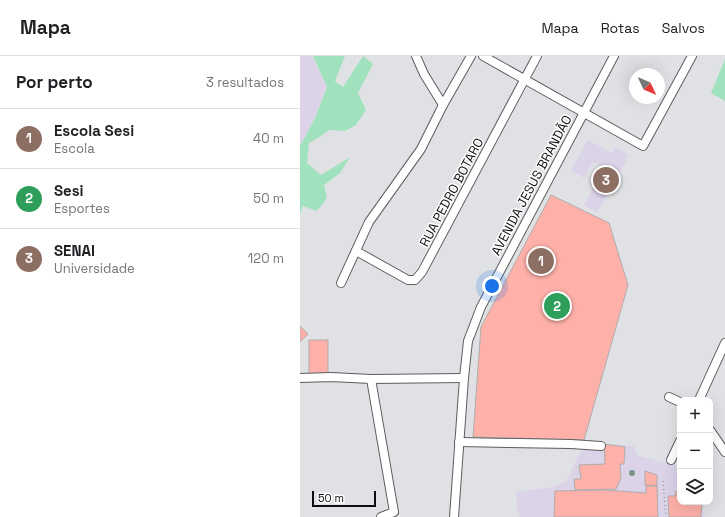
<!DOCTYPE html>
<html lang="pt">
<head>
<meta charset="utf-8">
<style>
  :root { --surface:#fff; --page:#f2f2f2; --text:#202124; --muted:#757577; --line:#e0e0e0; --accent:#3a728c }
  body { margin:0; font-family:"Space Grotesk",sans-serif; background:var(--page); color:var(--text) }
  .controls { position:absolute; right:12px; bottom:12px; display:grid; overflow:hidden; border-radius:8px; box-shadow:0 4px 16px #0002 }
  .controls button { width:36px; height:36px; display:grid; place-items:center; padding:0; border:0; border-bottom:1px solid var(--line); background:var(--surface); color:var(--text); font:20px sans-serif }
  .compass { position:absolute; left:329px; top:12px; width:36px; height:36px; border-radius:50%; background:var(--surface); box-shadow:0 4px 16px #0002; rotate:134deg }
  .scale { position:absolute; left:12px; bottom:10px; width:64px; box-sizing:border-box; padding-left:4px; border:2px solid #0d0e0f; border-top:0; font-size:11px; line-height:14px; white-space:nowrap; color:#0d0e0f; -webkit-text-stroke:3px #fff; paint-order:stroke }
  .you { position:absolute; left:192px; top:230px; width:14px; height:14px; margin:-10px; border:3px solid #fff; border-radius:50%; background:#1a73e8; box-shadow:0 0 0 6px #1a73e833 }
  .badge { display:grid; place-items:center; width:26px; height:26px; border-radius:50%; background:var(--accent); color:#fff; font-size:13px; font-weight:700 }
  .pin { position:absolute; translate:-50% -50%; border:2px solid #fff; box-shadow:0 1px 4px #0006 }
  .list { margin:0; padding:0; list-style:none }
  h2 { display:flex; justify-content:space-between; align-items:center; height:52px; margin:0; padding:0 16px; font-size:17px }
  h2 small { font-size:13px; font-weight:400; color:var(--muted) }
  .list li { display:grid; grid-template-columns:26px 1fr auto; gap:12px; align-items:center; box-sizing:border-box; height:60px; padding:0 16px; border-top:1px solid var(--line) }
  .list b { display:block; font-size:15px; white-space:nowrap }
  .list p { margin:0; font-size:13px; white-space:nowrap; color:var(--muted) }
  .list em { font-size:13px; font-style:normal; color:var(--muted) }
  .icon { flex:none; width:22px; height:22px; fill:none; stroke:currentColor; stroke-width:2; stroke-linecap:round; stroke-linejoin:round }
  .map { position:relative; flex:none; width:425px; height:461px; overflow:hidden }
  header { display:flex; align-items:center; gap:24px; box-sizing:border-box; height:56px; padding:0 20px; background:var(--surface); border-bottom:1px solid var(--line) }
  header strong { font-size:19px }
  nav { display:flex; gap:22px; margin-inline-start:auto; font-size:14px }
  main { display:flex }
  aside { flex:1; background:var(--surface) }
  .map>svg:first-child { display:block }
</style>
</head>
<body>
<header>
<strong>Mapa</strong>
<nav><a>Mapa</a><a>Rotas</a><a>Salvos</a></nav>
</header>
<main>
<aside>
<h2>Por perto<small>3 resultados</small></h2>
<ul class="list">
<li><span class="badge" style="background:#8d6e63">1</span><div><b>Escola Sesi</b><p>Escola</p></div><em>40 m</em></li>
<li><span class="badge" style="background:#2e9e5b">2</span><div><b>Sesi</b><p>Esportes</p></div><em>50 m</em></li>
<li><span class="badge" style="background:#8d6e63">3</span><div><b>SENAI</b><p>Universidade</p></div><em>120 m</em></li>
</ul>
</aside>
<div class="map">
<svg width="425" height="461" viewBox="0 0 425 461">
  <rect width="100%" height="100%" fill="#e0e1e4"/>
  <g fill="#dbd3e8">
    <path d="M288,84L312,97L315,91L329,99L297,157L284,149L304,112L293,106L284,122L271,114Z"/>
    <path d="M285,386L334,390L337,399L380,411V446H402L404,461H220L217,452L216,436L252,431L266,426Z"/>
  </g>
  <path fill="#dcd3e8" d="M0,0H12L27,31L12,67L0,90Z"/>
  <g fill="#a1e2be">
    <path d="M13,0H45L35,25L43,31L63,0L73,8L58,37L66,54L56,69L45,75L29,74L21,80L9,87L7,107L21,119L50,101L40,117L24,129L27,142L17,155L3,150L0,158V90L15,62L27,31Z"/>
    <path d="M425,3V45L411,37Z"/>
  </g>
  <g fill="#feb0a9" stroke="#b0acab">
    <path d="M251,139L309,167L328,229L284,384L173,381L181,271Z"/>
    <path d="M0,270L8,278L0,286Z"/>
    <rect x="9" y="284" width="19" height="34"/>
    <path d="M304,388L325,391L324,408H320L321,422L316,433L275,434L274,423H281L279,409L305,408Z"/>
    <path d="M345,415L357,419V430L345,429Z"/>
    <path d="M346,430H357L358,461H254L255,435L305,434L346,437Z"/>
    <path d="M376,435H380V446H402L401,461H369L368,440H375Z"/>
  </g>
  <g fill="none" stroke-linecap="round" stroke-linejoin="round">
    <g stroke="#5c5d60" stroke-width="10">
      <g id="minor">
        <path d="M116,0L124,18L143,49"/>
        <path d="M183,0L343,90L392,0"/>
        <path d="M56,195L108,224H115L122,216L237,0"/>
        <path d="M41,227L69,166L121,93L143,49L171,0"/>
        <path d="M0,322L31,321L71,323L164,322"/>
        <path d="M71,323L94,456L81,461"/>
        <path d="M369,341L380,346"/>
        <path d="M399,344L425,287"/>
        <path d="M410,374L425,396"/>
        <path d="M159,386L271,388L301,390"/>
        <path d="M371,404L380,385"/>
        <path d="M154,461L164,322L168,285L181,251L314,0"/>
      </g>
    </g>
    <path stroke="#969799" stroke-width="1.5" stroke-dasharray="1 3" stroke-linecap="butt" d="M363,425L366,461"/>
    <use href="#minor" stroke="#fff" stroke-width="8"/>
  </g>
  <circle fill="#769588" cx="332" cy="417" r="3"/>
  <g text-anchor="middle" stroke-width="3" stroke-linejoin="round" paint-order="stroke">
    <g font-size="13" fill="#0d0e0f" stroke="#fff">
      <text transform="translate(231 129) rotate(-62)" y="5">AVENIDA JESUS BRANDÃO</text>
      <text transform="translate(151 136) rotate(-62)" y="5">RUA PEDRO BOTARO</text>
    </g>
  </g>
</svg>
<div class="controls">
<button>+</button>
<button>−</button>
<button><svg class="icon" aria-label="layers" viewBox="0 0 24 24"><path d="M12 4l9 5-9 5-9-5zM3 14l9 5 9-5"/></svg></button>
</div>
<svg class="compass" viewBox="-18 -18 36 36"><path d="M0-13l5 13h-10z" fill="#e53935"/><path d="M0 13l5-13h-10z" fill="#757577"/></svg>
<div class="scale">50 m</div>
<div class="you"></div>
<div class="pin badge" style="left:241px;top:205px;background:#8d6e63">1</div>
<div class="pin badge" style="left:257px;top:250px;background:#2e9e5b">2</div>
<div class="pin badge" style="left:306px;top:124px;background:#8d6e63">3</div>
</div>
</main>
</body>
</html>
